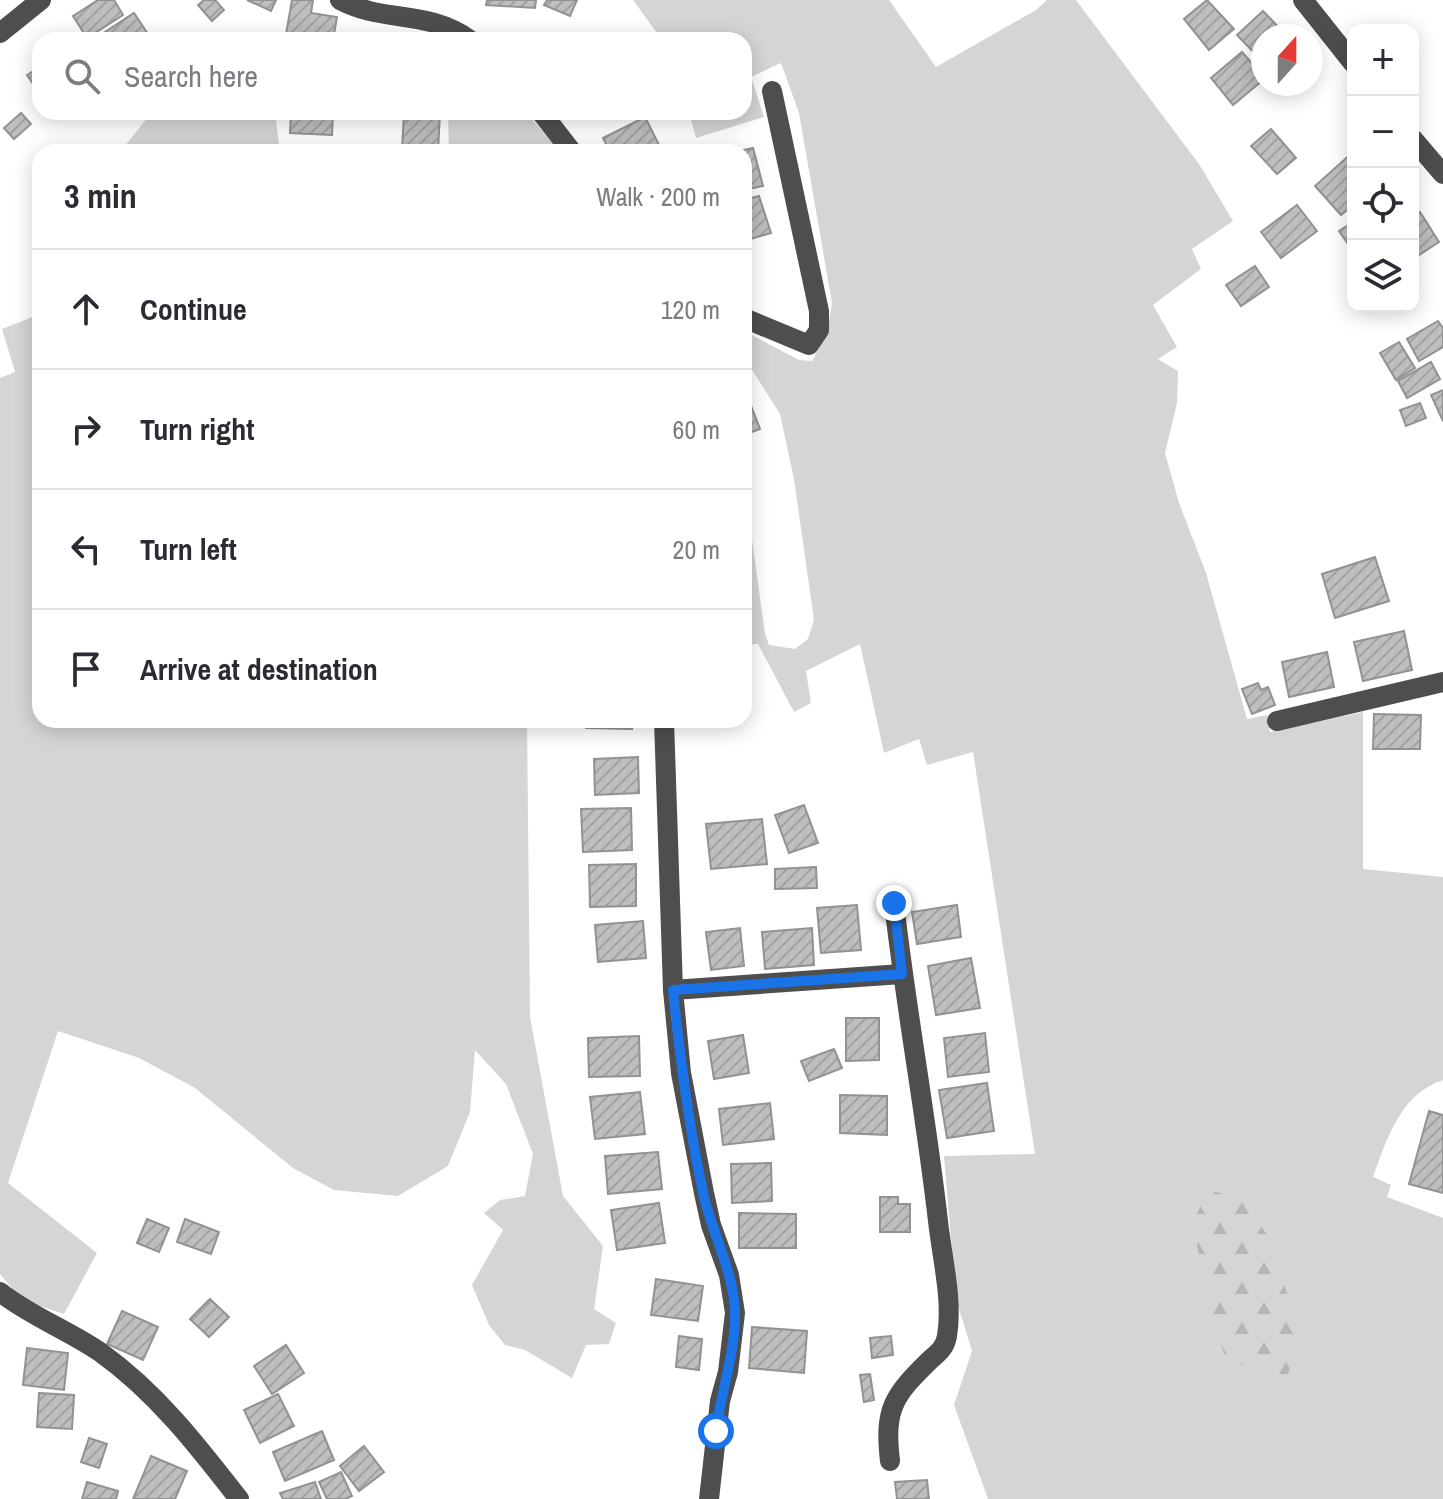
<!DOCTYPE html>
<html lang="en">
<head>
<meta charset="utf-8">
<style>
  :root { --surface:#fff; --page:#f7f7f7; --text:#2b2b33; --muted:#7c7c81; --line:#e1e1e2 }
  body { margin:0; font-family:"Archivo Narrow",sans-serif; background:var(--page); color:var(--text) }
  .controls { position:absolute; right:24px; top:24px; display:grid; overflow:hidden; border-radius:16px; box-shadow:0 4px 20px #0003 }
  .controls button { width:72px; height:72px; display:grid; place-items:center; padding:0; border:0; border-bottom:2px solid var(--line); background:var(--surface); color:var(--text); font:40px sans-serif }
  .compass { position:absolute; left:1251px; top:24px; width:72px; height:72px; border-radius:50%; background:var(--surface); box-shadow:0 4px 20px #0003; rotate:21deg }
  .stop { position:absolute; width:24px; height:24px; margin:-18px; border:6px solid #1a73e8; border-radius:50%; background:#fff }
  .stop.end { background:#1a73e8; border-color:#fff; box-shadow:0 2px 8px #0008 }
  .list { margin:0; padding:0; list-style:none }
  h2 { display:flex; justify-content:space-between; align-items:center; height:104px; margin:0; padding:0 32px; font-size:34px }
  h2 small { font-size:26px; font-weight:400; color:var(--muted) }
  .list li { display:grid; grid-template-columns:52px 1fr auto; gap:24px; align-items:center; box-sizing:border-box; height:120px; padding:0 32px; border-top:2px solid var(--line) }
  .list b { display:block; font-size:30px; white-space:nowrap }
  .list em { font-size:26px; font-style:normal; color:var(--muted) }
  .icon { flex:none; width:44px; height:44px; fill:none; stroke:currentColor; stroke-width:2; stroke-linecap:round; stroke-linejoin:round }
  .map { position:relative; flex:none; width:1443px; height:1499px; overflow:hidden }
  .search { position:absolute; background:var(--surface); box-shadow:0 4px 20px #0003; left:32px; top:32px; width:720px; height:88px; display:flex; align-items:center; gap:20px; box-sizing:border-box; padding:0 28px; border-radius:24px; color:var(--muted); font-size:30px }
  .panel { position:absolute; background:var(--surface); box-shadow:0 4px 20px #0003; left:32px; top:144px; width:720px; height:584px; border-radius:24px }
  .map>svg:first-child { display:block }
</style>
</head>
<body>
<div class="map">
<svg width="1443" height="1499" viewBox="0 0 1443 1499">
  <defs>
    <pattern id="forest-firs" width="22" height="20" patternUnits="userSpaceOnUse" patternTransform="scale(2)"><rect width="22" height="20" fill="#d5d5d5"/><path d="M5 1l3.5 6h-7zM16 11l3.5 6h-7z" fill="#b5b5b5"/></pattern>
    <pattern id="building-hatch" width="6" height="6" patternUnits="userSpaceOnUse" patternTransform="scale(2)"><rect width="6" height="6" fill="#bebebe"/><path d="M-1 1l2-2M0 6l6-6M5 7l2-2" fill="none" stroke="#a2a2a2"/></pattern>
  </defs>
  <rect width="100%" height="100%" fill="#fff"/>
  <g fill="#d5d5d5">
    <path d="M633,0H889L936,67L1036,10L1047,0H1076L1199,164L1233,221L1192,249L1201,269L1153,305L1177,347L1158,359L1178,371L1177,403L1165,453L1179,503L1206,573L1247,719L1267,715L1270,732L1363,712V869L1443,877V1080C1400,1094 1387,1139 1373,1177L1391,1185L1387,1197L1443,1218V1499H988L954,1405L972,1351L956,1299L944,1156L1035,1154L973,752L927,765L919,739L884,753L860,644L806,671L811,703L794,712L758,644L744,645V505L747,503L765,634L769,645L795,649L808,639L814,620L794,479L780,414L744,357V331L799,360L812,361L826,336L832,303L799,113L781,63L751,77L764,117L696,138L689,112H744V40H662Z"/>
    <path d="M152,112H275L280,152H120Z"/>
    <path d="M448,112H526L560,152H449Z"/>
    <path d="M40,314V720H527L530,1017L563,1196L603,1246L594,1309L616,1323L609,1344L586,1345L572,1378L525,1350L505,1345L489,1325L472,1285L503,1230L484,1213L500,1200L525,1196L533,1154L506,1084L475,1050L470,1112L448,1166L398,1196L334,1190L293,1168L195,1088L139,1058L58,1031L8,1183L97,1253L64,1314L22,1300L0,1274V378L15,372L2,329Z"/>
  </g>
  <path fill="url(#forest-firs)" d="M1208,1190L1239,1198L1266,1233L1302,1336L1283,1387L1224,1354L1203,1278L1193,1222Z"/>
  <g fill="url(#building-hatch)" stroke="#929292" stroke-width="2">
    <path d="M98,0H114L123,15L87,38L73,16Z"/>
    <path d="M204,0H215L224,10L212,21L198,5Z"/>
    <path d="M247,0H276L271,11Z"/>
    <path d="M292,0H313L311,13L337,17L333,40H285Z"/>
    <path d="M487,0H536L535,8L486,5Z"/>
    <path d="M547,0H577L570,16L544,5Z"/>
    <path d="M1207,0L1234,29L1209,50L1184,19Z"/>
    <path d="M1263,11L1285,34L1263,36V55L1259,58L1237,35Z"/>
    <path d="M134,13L152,40H102L99,36Z"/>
    <path d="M1242,52L1263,76V80L1233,105L1211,78Z"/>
    <path d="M40,67V94L27,75Z"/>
    <path d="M291,112H333L332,135L290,133Z"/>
    <path d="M404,112H440L438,152L402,150Z"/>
    <path d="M21,113L31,124L14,139L4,128Z"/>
    <path d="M645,117L661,149L654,152H610L603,138Z"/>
    <path d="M1271,129L1296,158L1277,174L1251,146Z"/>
    <path d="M753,148L763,186L744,190V152H735Z"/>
    <path d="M1353,152V205L1341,215L1315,186Z"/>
    <path d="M759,196L771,233L744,241V200Z"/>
    <path d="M1297,205L1317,231L1281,258L1261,232Z"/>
    <path d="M1420,212L1439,242L1413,259V217Z"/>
    <path d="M1353,222V241L1348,244L1339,231Z"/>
    <path d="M1255,266L1269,287L1241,306L1226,285Z"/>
    <path d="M1438,321L1443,328V347L1419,361L1407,339Z"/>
    <path d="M1399,342L1415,368L1396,380L1380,353Z"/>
    <path d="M1431,362L1440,379L1407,398L1398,381Z"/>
    <path d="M1443,390V421L1431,395Z"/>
    <path d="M750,403L760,429L744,435V405Z"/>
    <path d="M1420,403L1426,418L1406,426L1400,410Z"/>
    <path d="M1375,557L1389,601L1335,618L1322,574Z"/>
    <path d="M1404,631L1412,670L1363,681L1354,642Z"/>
    <path d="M1327,652L1334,687L1289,697L1282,662Z"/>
    <path d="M1258,683L1261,690L1268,687L1275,705L1252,714L1242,689Z"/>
    <path d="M1374,714L1421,715L1420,749H1373Z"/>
    <path d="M586,720H632V729L586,728Z"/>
    <path d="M638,757L639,793L595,795L594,759Z"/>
    <path d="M804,805L818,843L789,853L775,815Z"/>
    <path d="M631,808L632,850L583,852L581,809Z"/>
    <path d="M762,819L767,864L711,869L706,824Z"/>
    <path d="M636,864V906L590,907L589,865Z"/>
    <path d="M816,867L817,888L775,889V869Z"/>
    <path d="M857,905L861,950L821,953L817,908Z"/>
    <path d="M957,905L961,937L917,944L912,912Z"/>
    <path d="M643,921L646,958L598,962L595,925Z"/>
    <path d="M740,928L744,966L711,970L706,932Z"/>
    <path d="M812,928L814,965L765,969L762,932Z"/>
    <path d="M971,958L980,1008L936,1015L928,966Z"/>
    <path d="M846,1018H879V1060L846,1061Z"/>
    <path d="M985,1033L989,1072L948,1077L944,1038Z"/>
    <path d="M743,1035L749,1073L714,1079L708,1041Z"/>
    <path d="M639,1036L640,1076L589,1077L588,1038Z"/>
    <path d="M834,1049L842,1068L809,1081L801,1061Z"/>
    <path d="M987,1083L994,1131L947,1138L939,1090Z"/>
    <path d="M640,1092L645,1134L595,1139L590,1097Z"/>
    <path d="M840,1095L887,1096V1135L840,1133Z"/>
    <path d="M770,1103L774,1139L723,1145L719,1109Z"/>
    <path d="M1429,1111L1443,1115V1193L1409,1184Z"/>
    <path d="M658,1152L662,1189L608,1194L605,1156Z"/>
    <path d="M771,1163L772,1201L732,1203L731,1164Z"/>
    <path d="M880,1197H898V1204H910V1232H880Z"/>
    <path d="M659,1203L665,1243L617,1250L611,1210Z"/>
    <path d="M739,1213L796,1214V1248H739Z"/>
    <path d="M147,1219L169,1228L159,1252L137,1243Z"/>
    <path d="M185,1219L219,1232L211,1254L177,1242Z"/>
    <path d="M656,1279L703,1286L698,1321L651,1315Z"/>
    <path d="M210,1299L229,1317L209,1337L190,1319Z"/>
    <path d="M122,1311L158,1327L143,1360L107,1344Z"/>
    <path d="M752,1327L807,1331L804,1373L749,1368Z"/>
    <path d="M679,1336L702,1339L699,1370L676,1367Z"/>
    <path d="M891,1336L893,1355L872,1358L870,1338Z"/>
    <path d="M286,1345L304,1373L272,1394L254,1366Z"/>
    <path d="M27,1348L68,1353L64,1390L23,1385Z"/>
    <path d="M870,1374L874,1400L864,1402L860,1375Z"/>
    <path d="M39,1393L74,1395L72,1429L37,1427Z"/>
    <path d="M278,1394L294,1426L260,1443L244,1410Z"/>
    <path d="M322,1431L334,1460L285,1481L273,1452Z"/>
    <path d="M89,1438L107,1444L99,1468L81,1462Z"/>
    <path d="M364,1446L384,1472L359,1491L340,1466Z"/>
    <path d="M151,1456L187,1471L175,1499H133Z"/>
    <path d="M341,1472L352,1496L345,1499H327L319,1482Z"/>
    <path d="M927,1480L929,1499H897L895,1482Z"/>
    <path d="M87,1482L118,1491L116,1499H82Z"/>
    <path d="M315,1482L321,1499H283L280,1493Z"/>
  </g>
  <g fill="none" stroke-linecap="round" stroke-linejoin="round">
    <g stroke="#4e4e4e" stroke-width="20">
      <path d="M340,0C382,23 427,9 470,40"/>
      <path d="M1303,0L1353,63"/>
      <path d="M0,33L41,0"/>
      <path d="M541,112L572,152"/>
      <path d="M1413,139L1443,174"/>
      <path d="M744,318L809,345L819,330V311L772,91"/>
      <path d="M664,720L673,990L681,1073L704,1193L711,1225L729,1275L735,1313L728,1372L720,1401L709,1499"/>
      <path d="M1277,721L1443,682"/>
      <path d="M673,990L902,974"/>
      <path d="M0,1292C30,1316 68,1330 100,1352C156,1392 197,1445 239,1499"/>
      <path d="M890,1461C884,1409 893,1396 930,1360C938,1353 945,1348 947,1336C953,1300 942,1258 938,1221C926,1115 906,1009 894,903"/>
    </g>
  </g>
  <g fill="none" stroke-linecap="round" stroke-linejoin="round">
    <path stroke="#1a73e8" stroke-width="10" d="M716,1431C721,1392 735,1354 735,1315C735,1275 713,1235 704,1197C689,1128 680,1059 673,990L902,974L894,903"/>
  </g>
</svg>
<div class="controls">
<button>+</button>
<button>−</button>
<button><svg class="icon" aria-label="locate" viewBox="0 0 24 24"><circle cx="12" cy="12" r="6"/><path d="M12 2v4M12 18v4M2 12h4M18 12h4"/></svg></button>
<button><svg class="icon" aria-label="layers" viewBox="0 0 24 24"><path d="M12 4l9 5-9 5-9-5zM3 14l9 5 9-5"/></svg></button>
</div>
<svg class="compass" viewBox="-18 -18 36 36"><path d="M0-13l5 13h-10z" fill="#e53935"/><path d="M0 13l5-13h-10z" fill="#7c7c81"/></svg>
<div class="stop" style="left:716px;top:1431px"></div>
<div class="stop end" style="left:894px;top:903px"></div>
<div class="search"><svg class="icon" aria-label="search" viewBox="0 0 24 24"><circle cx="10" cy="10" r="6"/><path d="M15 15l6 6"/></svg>Search here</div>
<section class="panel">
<h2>3 min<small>Walk · 200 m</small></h2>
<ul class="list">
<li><svg class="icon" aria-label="ahead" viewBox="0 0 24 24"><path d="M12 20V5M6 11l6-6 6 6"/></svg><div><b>Continue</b></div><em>120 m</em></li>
<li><svg class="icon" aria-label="right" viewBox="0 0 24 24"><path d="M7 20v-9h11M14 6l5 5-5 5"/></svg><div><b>Turn right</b></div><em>60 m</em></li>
<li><svg class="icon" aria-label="left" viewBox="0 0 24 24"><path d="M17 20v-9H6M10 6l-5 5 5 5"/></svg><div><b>Turn left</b></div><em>20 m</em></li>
<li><svg class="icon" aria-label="arrive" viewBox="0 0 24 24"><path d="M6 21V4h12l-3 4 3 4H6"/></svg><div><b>Arrive at destination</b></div></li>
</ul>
</section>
</div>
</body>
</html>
